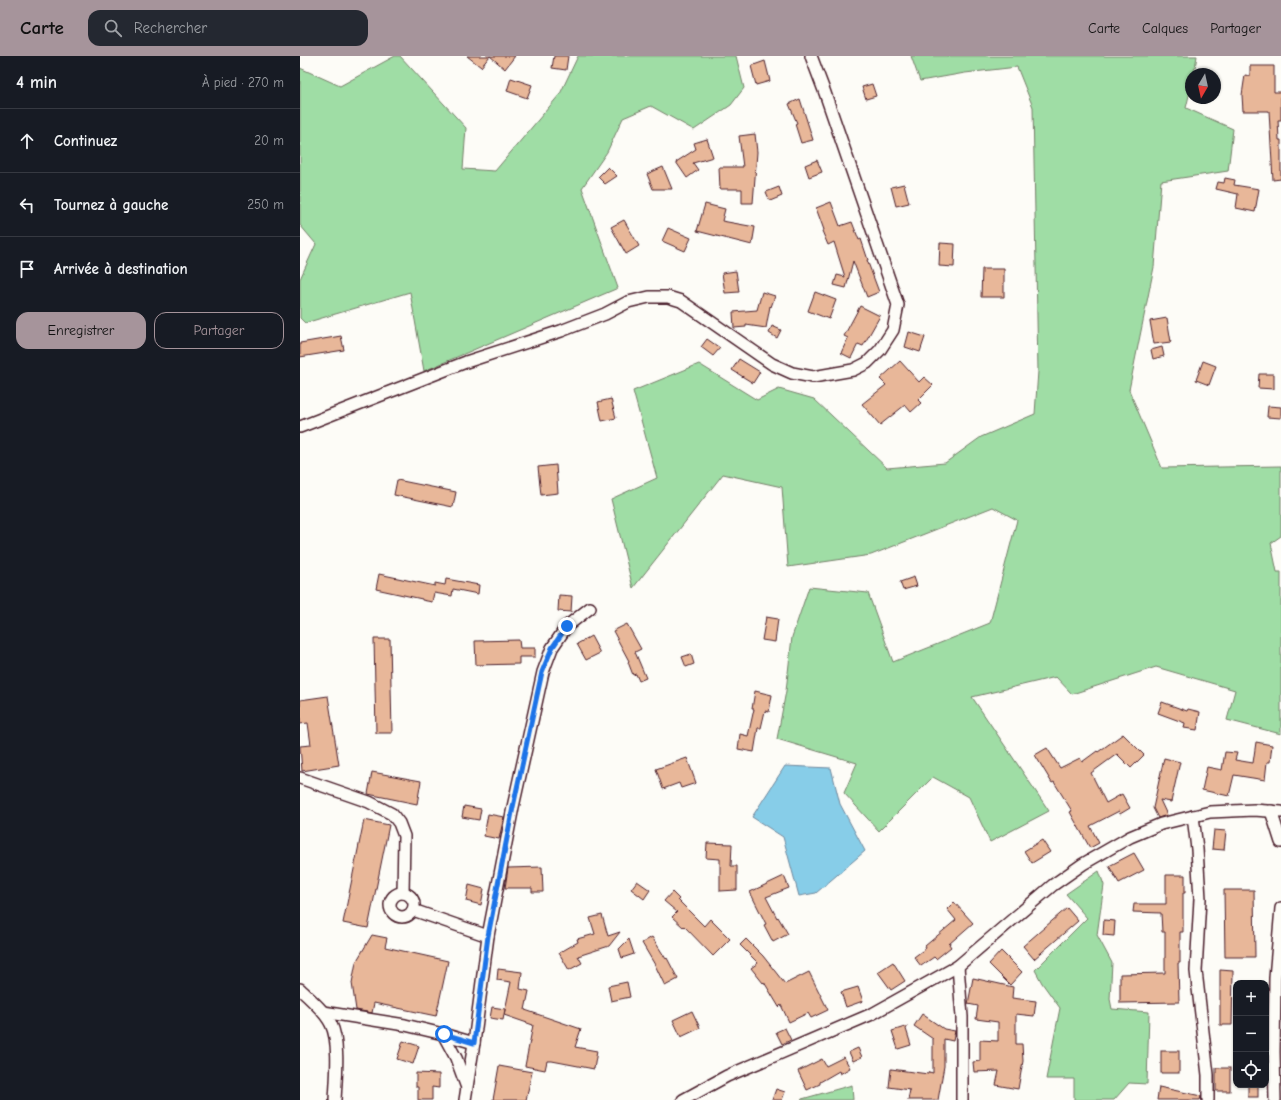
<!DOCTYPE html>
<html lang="fr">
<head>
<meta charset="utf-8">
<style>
  :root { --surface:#171b24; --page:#242831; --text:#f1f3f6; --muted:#9ea1a6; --line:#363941; --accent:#a6949b }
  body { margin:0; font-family:"Comic Neue",sans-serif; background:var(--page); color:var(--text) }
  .controls { position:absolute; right:12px; bottom:12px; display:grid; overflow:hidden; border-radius:8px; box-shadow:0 1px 3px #0004 }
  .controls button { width:36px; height:36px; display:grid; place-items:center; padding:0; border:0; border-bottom:1px solid var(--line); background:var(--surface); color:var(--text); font:20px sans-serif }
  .compass { position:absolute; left:885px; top:12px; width:36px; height:36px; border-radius:50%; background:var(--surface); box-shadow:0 1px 3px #0004; rotate:189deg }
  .stop { position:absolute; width:12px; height:12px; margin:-9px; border:3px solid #1a73e8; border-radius:50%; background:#fff }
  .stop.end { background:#1a73e8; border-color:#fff; box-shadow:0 1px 4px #0008 }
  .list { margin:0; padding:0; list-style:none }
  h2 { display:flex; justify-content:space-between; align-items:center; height:52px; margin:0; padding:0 16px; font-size:17px }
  h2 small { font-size:13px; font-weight:400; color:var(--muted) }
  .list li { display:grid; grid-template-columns:26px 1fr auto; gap:12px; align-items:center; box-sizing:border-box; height:64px; padding:0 16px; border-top:1px solid var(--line) }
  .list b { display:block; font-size:15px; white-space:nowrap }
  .list em { font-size:13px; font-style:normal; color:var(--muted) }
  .actions { display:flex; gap:8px; padding:12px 16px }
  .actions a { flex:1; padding:9px 0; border:1px solid var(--accent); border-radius:12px; text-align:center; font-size:14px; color:var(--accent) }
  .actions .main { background:var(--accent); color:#111 }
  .icon { flex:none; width:22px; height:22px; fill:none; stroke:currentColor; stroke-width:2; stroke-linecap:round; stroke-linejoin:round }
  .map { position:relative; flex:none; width:981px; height:1044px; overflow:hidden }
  header { display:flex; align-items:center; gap:24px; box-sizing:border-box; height:56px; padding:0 20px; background:var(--accent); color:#111 }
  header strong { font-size:19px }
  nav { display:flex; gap:22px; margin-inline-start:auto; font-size:14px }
  .search { width:280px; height:36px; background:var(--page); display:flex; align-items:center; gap:10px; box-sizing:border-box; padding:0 14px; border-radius:12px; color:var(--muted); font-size:15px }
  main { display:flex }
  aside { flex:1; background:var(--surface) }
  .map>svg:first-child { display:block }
</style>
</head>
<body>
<header>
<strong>Carte</strong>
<div class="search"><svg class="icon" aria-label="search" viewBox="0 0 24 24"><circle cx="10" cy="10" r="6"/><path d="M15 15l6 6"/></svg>Rechercher</div>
<nav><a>Carte</a><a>Calques</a><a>Partager</a></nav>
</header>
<main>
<aside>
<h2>4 min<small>À pied · 270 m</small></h2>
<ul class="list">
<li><svg class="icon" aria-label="ahead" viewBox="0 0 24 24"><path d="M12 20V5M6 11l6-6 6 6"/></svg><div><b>Continuez</b></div><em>20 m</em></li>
<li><svg class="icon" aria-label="left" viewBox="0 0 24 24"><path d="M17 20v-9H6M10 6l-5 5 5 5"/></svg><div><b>Tournez à gauche</b></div><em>250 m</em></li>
<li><svg class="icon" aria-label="arrive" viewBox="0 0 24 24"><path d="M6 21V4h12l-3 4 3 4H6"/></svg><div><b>Arrivée à destination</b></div></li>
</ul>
<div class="actions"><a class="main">Enregistrer</a><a>Partager</a></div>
</aside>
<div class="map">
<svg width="981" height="1044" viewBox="0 0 981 1044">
  <rect width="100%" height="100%" fill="#fdfcf7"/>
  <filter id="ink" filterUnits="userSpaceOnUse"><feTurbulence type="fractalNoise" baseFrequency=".025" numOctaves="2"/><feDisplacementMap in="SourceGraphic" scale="8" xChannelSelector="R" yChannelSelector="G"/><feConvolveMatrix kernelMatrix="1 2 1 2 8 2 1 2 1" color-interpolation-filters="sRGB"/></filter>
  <g filter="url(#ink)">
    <g fill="#9fdda5" stroke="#747e68">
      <path d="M95,0H100L166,72L163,113L195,115L260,38L278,0H436L444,32L431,49L394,74L351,50L323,62L307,96L282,132L318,232L124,315L110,236L5,267L0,262V223L16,188L0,169V12L40,30Z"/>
      <path d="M611,0H897L894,18H891V31L886,52L933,73L928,115L861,125L854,211L829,334L862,412L981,410V480L971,487L977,516H981V678L927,664L935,634L856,611L772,638L756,621L672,641L749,755L690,786L669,741L633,721L579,775L544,737L557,707L477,683L486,635L492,581L509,531L568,537L593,606L690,567L717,464L693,451L571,499L488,511L482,431L423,418L333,532L311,443L357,422L333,335L399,308L457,344L479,333L514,343L587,412L645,407L681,381L735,358L738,315L733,51L717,11L665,17L620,25Z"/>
      <path d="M799,815L804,829L797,879L812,907L810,943L812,953L849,956L847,1028L829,1027L814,1044H774V1023H746L760,952L742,927L735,914L787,862L766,838Z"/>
      <path d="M552,1029L553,1044H501L502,1043Z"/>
    </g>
    <path fill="#87cde8" stroke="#6f879c" d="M485,710L531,712L540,748L565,795L516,837L499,840L483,781L452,761Z"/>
    <g fill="#e8b799" stroke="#4a1f2b">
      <path d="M167,0H215L205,13L190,0L181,11Z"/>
      <path d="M254,0H268L266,14L252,12Z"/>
      <path d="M465,5L470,25L456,29L451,10Z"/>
      <path d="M950,10H974V36H981V64H978L979,84H981V123L973,124L969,55H943L942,39L945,19L950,20Z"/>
      <path d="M211,22L232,29L227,42L207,35Z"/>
      <path d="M572,28L576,40L566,43L562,31Z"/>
      <path d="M500,43L513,84L501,87L495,68L497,67L489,48Z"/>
      <path d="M455,78L457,96L453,147H442V133H420L419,111H443L439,80Z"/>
      <path d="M407,83L413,101L393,107L398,114L387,122L376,106L396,93L394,87Z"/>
      <path d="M517,104L522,116L509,121L505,109Z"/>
      <path d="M308,111L317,120L305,128L298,121Z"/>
      <path d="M363,111L372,133H353L347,118Z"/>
      <path d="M925,122L935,124L934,129L959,133L955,156L936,152L938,138L916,133L918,126L924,127Z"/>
      <path d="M604,128L609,147L596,150L591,131Z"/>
      <path d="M479,131L482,140L470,145L466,136Z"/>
      <path d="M531,146L540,170L552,166L559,184L561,183L568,204H567L579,236L567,241L553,205L546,232L534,229L537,219L545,221L534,186L528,189L522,175L524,174L516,152Z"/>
      <path d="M405,148L425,153L422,165L455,171L452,189L397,175Z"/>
      <path d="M324,164L339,190L326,198L311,171Z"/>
      <path d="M368,172L391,182L385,195L362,185Z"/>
      <path d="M640,187L655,188L654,211L639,210Z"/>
      <path d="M682,213H704V241H681Z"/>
      <path d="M436,215L439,236L425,237L422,217Z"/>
      <path d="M462,236L475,240L471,251L470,250L466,272L446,269V271L434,272L433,256L457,254Z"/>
      <path d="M515,236L536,244L529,263L508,255Z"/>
      <path d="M560,250L580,260L563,290L558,288L551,302L541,297L548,282L544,280Z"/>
      <path d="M867,262L871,286L854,288L850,265Z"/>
      <path d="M472,270L481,274L477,282L469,277Z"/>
      <path d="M609,276L625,281L620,296L605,291Z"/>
      <path d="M41,280L44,294L0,301V287Z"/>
      <path d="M407,283L420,292L413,300L401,291Z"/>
      <path d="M862,291L864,300L853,303L851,294Z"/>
      <path d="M439,303L460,316L453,327L432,314Z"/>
      <path d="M600,305L619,326L624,321L633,329L618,344L621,347L611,356L605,349L580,369L562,348L586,329L580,323Z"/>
      <path d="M903,305L916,310L909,329L896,324Z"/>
      <path d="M959,318H974V333L958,332Z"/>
      <path d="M311,343L316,362L302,365L298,346Z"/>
      <path d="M968,350L981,351V362L967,361Z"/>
      <path d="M256,409L258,437L241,439L238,411Z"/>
      <path d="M97,424L156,436L153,451L94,439Z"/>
      <path d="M79,518L135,530V527L145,529L146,523L179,529L178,538L153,533L152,540L134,537L132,546L122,544V543L76,533Z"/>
      <path d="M614,521L617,530L603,534L600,526Z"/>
      <path d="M259,539L272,540L271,556L258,555Z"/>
      <path d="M466,561L478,563L475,586L462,584Z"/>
      <path d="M327,568L341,593L335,596L346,622L339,625L336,618L333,619L328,606L329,605L313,575Z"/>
      <path d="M291,580L300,597L286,604L277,588Z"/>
      <path d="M74,583H90L92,677H76Z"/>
      <path d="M219,584L220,592H235V601H219V608L176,609L175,585Z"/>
      <path d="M391,598L394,608L386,611L382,601Z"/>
      <path d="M455,635L472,639L469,656L465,655L461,672H458L454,696L438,693L440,678L448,680L454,653H452Z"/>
      <path d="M28,640L39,709L2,715L0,690L11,689L8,667L0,668V644Z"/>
      <path d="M862,646L887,655L888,653L900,656L897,674L884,672L885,667L858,657Z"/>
      <path d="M823,678L844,699L831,712L817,698L791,717L806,747L822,738L830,752L820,758L819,755L790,770L799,787L790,792L770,756L772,755L754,726L752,727L735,699L747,692L760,712L780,702L782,706L797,695L798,696Z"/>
      <path d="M956,686L972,689L970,706H967L965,724L934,719L929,740L902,734L907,711L922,714L925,696L937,697L935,704L953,707Z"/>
      <path d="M387,702L396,727L381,732L379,727L363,733L356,713Z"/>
      <path d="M864,702L880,706L871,746L860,744L867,759L858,762L853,752Z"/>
      <path d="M72,716L121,725L117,748L68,738Z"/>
      <path d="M164,750L181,753L179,764L162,761Z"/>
      <path d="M188,758L204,761L199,783L184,780Z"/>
      <path d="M64,764L89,769L68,872L43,867Z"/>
      <path d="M914,774L926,775L924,794L912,793Z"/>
      <path d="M742,784L750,796L732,807L724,795Z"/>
      <path d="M407,787L432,788L431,810H437V834L420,835V803L406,802Z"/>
      <path d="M834,797L844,814L819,827L809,810Z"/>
      <path d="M242,811L243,836H232V832H205L208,812Z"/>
      <path d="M866,819H885V837H883V876H880V907H878L879,946L820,947V918L865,917V876H862L861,857L833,856L834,848H866Z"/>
      <path d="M484,820L489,832L466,841L477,862L478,861L488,878L473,886L464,869L466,868L450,836Z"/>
      <path d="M337,825L350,834L344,843L331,833Z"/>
      <path d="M169,829L184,833L181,849L166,845Z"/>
      <path d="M924,834H954L955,901H925Z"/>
      <path d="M372,836L379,843L378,844L404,870L410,863L430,883L413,900L384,870L383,871L372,861L377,856L364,845Z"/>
      <path d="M654,846L673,867L649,888L651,891L636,903L634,901L621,910L614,901L626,892L625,890L656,864L647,853Z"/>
      <path d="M767,852L778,865L734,903L723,890Z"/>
      <path d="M302,859L308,880L320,876L309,890L278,900L282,907L269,914L259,897L278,886L277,883L295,878L290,862Z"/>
      <path d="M804,864L815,865L814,880L803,879Z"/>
      <path d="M72,879L87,882L85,891L148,905L136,960L74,947L72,957L56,954L52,927L56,906Z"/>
      <path d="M352,881L366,903L367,902L378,923L365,930L355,909L342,887Z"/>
      <path d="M329,883L334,898L322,902L319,893Z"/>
      <path d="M446,883L463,900L485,928L509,916L528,954L511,962L508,957L489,966L481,949L479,951L464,926L463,927L451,912L458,907L440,889Z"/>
      <path d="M701,895L722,916L710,929L689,908Z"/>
      <path d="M593,906L605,925L591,934L578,916Z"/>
      <path d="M198,913L222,916L220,933L229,935L225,954L281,973L275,991L297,995L294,1013L252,1005H247L245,1014L225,1010L233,969L204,959L211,926L197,924Z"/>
      <path d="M920,914L933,915L932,969H920Z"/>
      <path d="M673,922L713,931L712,942L736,945L734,960L716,958V988H722L723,1005L718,1033L696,1029L699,1015L674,1016L673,1006L680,1005V984L698,985V966L676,963L678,950L668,948Z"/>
      <path d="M327,926L330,941L311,945L308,930Z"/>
      <path d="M558,931L563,945L546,951L541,936Z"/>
      <path d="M192,951L205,953L203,964L190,962Z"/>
      <path d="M392,955L400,972L381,981L373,964Z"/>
      <path d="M622,958L644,973L655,975L653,985L644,983V1010L638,1044H608L610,1034L589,1031L591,1013L628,1018L629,1016L633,1017V983L614,970Z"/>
      <path d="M608,970L606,973L611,989L598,993L592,975Z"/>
      <path d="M485,972L491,984L482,988L476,976Z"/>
      <path d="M103,985L119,990L113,1008L97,1003Z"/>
      <path d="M558,992L562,1001L553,1005L549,996Z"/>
      <rect x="861" y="995" width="18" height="22"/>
      <path d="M544,1001L550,1012L540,1018L539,1015L520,1026V1028L507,1034L498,1015L522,1003L526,1010Z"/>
      <path d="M199,1010L232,1016L226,1044H193Z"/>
      <rect x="916" y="1012" width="14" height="23"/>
      <path d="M116,1017L139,1018V1032L132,1031V1044H118V1031H116Z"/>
      <rect x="948" y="1029" width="10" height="12"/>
      <path d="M859,1031L901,1040L900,1044H857Z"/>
      <path d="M476,1033L485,1036L482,1044H472Z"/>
    </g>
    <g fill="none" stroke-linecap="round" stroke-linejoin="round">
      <g stroke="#4a1f2b" stroke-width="14">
        <g id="minor">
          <path d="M0,371L166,306L261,275L305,258L328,246L349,241H368L381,245L472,308L492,317L513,321L553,314L567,307L580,294L593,274L598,249L525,37L511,0"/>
          <path d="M0,722L69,746L92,758L99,767L104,780L103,837"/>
          <path d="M971,755L981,786"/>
          <path d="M893,760L897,793L900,843L896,915L908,1019V1044"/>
          <circle cx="102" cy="849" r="12"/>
          <path d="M113,854L188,880L174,987L165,1044"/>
          <path d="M188,880L213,751L243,616L252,592L267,570L290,552"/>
          <path d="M658,910L662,961V1044"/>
          <path d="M0,933C11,944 24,954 31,968C40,986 36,1024 35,1044"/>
          <path d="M23,956L105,969L143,978L174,987"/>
          <path d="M143,978L156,1002L166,1029"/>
          <path d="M383,1044L427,1020L572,958L658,910L753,829L783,808L830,781L861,768L910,756L954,754L981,756"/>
          <path d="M975,1044L974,996L975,922L981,852"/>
        </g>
      </g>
      <use href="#minor" stroke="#fdfcf7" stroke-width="11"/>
    </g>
  </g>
  <g fill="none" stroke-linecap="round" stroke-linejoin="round" filter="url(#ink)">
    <path stroke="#1a73e8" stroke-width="5" d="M144,978L174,987L188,880L213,751L242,616L252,592L267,570"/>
  </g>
</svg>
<div class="controls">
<button>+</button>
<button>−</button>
<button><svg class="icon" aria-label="locate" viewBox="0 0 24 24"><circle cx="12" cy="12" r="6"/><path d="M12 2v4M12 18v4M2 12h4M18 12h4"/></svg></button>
</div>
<svg class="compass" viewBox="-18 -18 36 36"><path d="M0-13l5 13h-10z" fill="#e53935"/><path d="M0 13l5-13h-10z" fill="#9ea1a6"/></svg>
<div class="stop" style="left:144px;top:978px"></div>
<div class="stop end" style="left:267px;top:570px"></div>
</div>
</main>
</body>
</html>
